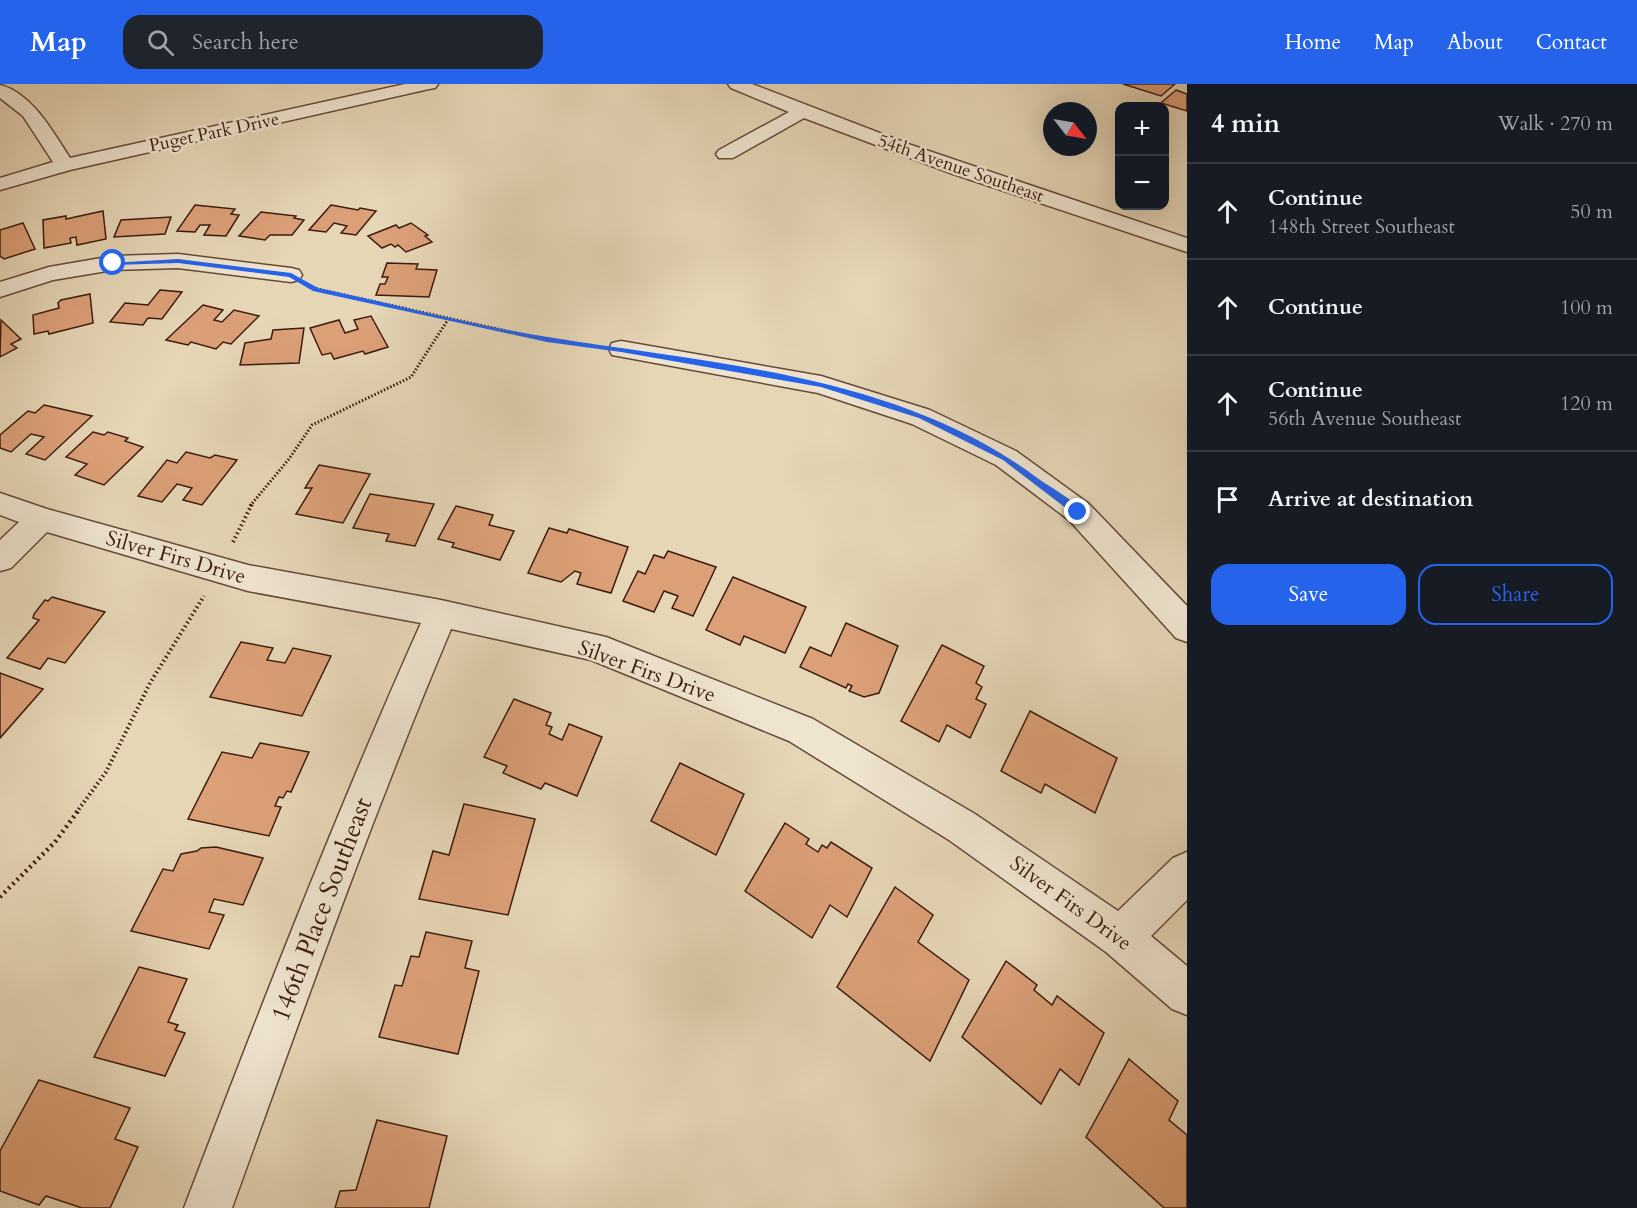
<!DOCTYPE html>
<html lang="en">
<head>
<meta charset="utf-8">
<style>
  :root { --surface:#171b24; --page:#20242c; --text:#f1f3f6; --muted:#9ea1a6; --line:#363941; --accent:#2563eb }
  body { margin:0; font-family:Cardo,serif; background:var(--page); color:var(--text) }
  .controls { position:absolute; right:18px; top:18px; display:grid; overflow:hidden; border-radius:12px; box-shadow:0 6px 24px #0002 }
  .controls button { width:54px; height:54px; display:grid; place-items:center; padding:0; border:0; border-bottom:2px solid var(--line); background:var(--surface); color:var(--text); font:30px sans-serif }
  .compass { position:absolute; left:1043px; top:18px; width:54px; height:54px; border-radius:50%; background:var(--surface); box-shadow:0 6px 24px #0002; rotate:121deg }
  .stop { position:absolute; width:18px; height:18px; margin:-14px; border:4px solid #2563eb; border-radius:50%; background:#fff }
  .stop.end { background:#2563eb; border-color:#fff; box-shadow:0 2px 6px #0008 }
  .list { margin:0; padding:0; list-style:none }
  h2 { display:flex; justify-content:space-between; align-items:center; height:78px; margin:0; padding:0 24px; font-size:26px }
  h2 small { font-size:20px; font-weight:400; color:var(--muted) }
  .list li { display:grid; grid-template-columns:39px 1fr auto; gap:18px; align-items:center; box-sizing:border-box; height:96px; padding:0 24px; border-top:2px solid var(--line) }
  .list b { display:block; font-size:22px; white-space:nowrap }
  .list p { margin:0; font-size:20px; white-space:nowrap; color:var(--muted) }
  .list em { font-size:20px; font-style:normal; color:var(--muted) }
  .actions { display:flex; gap:12px; padding:18px 24px }
  .actions a { flex:1; padding:14px 0; border:2px solid var(--accent); border-radius:18px; text-align:center; font-size:21px; color:var(--accent) }
  .actions .main { background:var(--accent); color:#fff }
  .icon { flex:none; width:33px; height:33px; fill:none; stroke:currentColor; stroke-width:2; stroke-linecap:round; stroke-linejoin:round }
  .map { position:relative; flex:none; width:1187px; height:1124px; overflow:hidden }
  header { display:flex; align-items:center; gap:36px; box-sizing:border-box; height:84px; padding:0 30px; background:var(--accent); color:#fff }
  header strong { font-size:28px }
  nav { display:flex; gap:33px; margin-inline-start:auto; font-size:21px }
  .search { width:420px; height:54px; background:var(--page); display:flex; align-items:center; gap:15px; box-sizing:border-box; padding:0 21px; border-radius:18px; color:var(--muted); font-size:22px }
  main { display:flex }
  aside { flex:1; background:var(--surface) }
  .map>svg:first-child { display:block }
</style>
</head>
<body>
<header>
<strong>Map</strong>
<div class="search"><svg class="icon" aria-label="search" viewBox="0 0 24 24"><circle cx="10" cy="10" r="6"/><path d="M15 15l6 6"/></svg>Search here</div>
<nav><a>Home</a><a>Map</a><a>About</a><a>Contact</a></nav>
</header>
<main>
<div class="map">
<svg width="1187" height="1124" viewBox="0 0 1187 1124">
  <rect width="100%" height="100%" fill="#e6d6b6"/>
  <filter id="stains"><feTurbulence type="fractalNoise" baseFrequency=".00333" numOctaves="4"/><feColorMatrix values="0 0 0 0 .2 0 0 0 0 .09 0 0 0 0 .02 0 0 0 .5 -.17"/></filter>
  <radialGradient id="worn" r=".72"><stop offset=".6" stop-color="#630" stop-opacity="0"/><stop offset="1" stop-color="#630" stop-opacity=".3"/></radialGradient>
  <g fill="#dca078" stroke="#3c1b0e" stroke-width="1.5">
    <path d="M1123,0H1175L1161,12Z"/>
    <path d="M1176,6L1187,10V27L1161,19Z"/>
    <path d="M195,121L235,125L231,130L239,131L226,152L204,151L210,141H200L195,148L177,147Z"/>
    <path d="M331,121L358,126L360,124L376,127L356,151L341,149L347,142L334,139L326,148L309,146Z"/>
    <path d="M103,127L106,155L77,161L76,153L70,154L71,159L44,164L43,136L66,132V135Z"/>
    <path d="M261,128L296,132L294,134L304,136L292,151H270L265,156L239,152Z"/>
    <path d="M171,133L165,150L114,153L121,136Z"/>
    <path d="M23,139L35,165L4,175L0,172V146Z"/>
    <path d="M411,139L428,151L425,152L432,158L406,168L398,161L395,163L391,160L382,164L368,152L396,141L399,144Z"/>
    <path d="M387,179L418,180L416,185L437,186L429,213L376,211L380,200H385L388,193H382Z"/>
    <path d="M160,206L182,208L162,235L148,234L143,241L110,238L125,219L148,221Z"/>
    <path d="M90,210L93,239L49,250L48,247L34,250L33,231L59,224L58,219L61,216Z"/>
    <path d="M203,221L223,226L214,236L222,238L234,226L259,232L231,260L223,258L216,265L191,258L188,261L166,256Z"/>
    <path d="M371,232L388,263L365,270L363,267L334,275L331,269L322,271L310,244L339,236L345,249L358,245L354,236Z"/>
    <path d="M1,236L21,255L11,260L17,264L0,273Z"/>
    <path d="M304,244L299,279L240,281L245,259L271,255L273,246Z"/>
    <path d="M44,321L92,332L45,376L26,370L44,353L31,350L11,368L0,364V351L28,327L35,329Z"/>
    <path d="M93,348L104,351L108,348L128,354L125,357L143,363L104,401L75,391L87,380L66,373Z"/>
    <path d="M186,368L210,374L215,371L237,376L202,421L183,416L192,404L177,400L162,418L138,412L167,376L177,379Z"/>
    <path d="M319,381L370,390L343,439L296,430L312,404H305Z"/>
    <path d="M370,410L434,420L415,462L386,457L389,450L353,444Z"/>
    <path d="M456,422L493,431L489,441L514,447L500,476L452,463L454,459L438,455Z"/>
    <path d="M549,444L567,449L569,445L628,463L611,509L577,500L581,489L575,487L561,498L528,489Z"/>
    <path d="M668,467L716,483L693,532L672,524L678,512L664,507L654,528L623,517L638,487L645,490L654,471L664,474Z"/>
    <path d="M733,493L806,523L785,569L744,552L740,561L706,546Z"/>
    <path d="M52,513L105,528L65,579L48,574L40,585L7,574L39,536L33,534L34,530L45,516L48,517Z"/>
    <path d="M846,539L898,562L879,609L864,613L849,607L852,602L848,600L846,604L800,583L810,563L831,572Z"/>
    <path d="M241,558L273,564L267,576L285,579L293,564L331,572L302,632L210,613Z"/>
    <path d="M942,561L984,582L976,599L982,603L976,615L986,620L970,654L947,641L939,658L901,637Z"/>
    <path d="M0,589L43,605L0,654Z"/>
    <path d="M514,615L551,629L546,641L552,643L549,650L562,656L569,640L602,653L577,712L545,699L541,705L503,689L507,682L484,673Z"/>
    <path d="M1030,627L1117,674L1095,729L1045,700L1041,709L1001,687Z"/>
    <path d="M260,659L309,668L291,708L287,707L283,714L279,713L275,722L281,723L269,752L188,735L222,668L252,674Z"/>
    <path d="M680,679L744,710L716,771L651,737Z"/>
    <path d="M464,720L535,735L508,831L419,815L433,767L449,771Z"/>
    <path d="M785,739L809,755L806,760L818,768L822,761L827,764L831,758L872,784L847,833L830,821L812,854L745,807Z"/>
    <path d="M216,763L263,774L243,821L214,815L209,828L224,831L209,865L131,847L163,785L173,787L181,770L197,767L201,764Z"/>
    <path d="M895,803L933,831L918,858L969,896L930,977L837,903Z"/>
    <path d="M426,848L472,857L465,884L479,887L458,970L379,953L395,901L402,902L411,872L419,873Z"/>
    <path d="M1006,877L1037,901L1034,906L1052,921L1057,912L1104,949L1079,1001L1060,985L1041,1020L962,953Z"/>
    <path d="M139,883L187,895L168,938L178,941L175,946L185,949L165,992L94,973Z"/>
    <path d="M1129,975L1178,1017L1169,1036L1187,1051V1124H1164L1086,1053Z"/>
    <path d="M39,996L130,1024L115,1055L138,1063L110,1124H82L46,1112L39,1121L0,1107V1067Z"/>
    <path d="M377,1036L447,1052L429,1124H335L340,1107L356,1106Z"/>
  </g>
  <g fill="none" stroke-linecap="round" stroke-linejoin="round">
    <g stroke="#664a38" stroke-width="3">
      <g id="minor">
        <path d="M405,0H438L435,4L429,5L70,86L0,106V94L53,78L23,32L0,14V1C32,9 53,48 70,74Z"/>
        <path d="M728,0H752L911,61L1187,154V168L953,90L804,34L733,74H719L716,70L719,66L789,28L731,4Z"/>
        <path d="M178,170L291,184L299,186L302,191L299,196L291,198L178,184L113,186L53,196L0,213V198L49,183L113,172Z"/>
        <path d="M621,257L821,292L930,326L1016,367L1089,420L1187,522V558L1176,554L1069,436L996,381L912,340L818,309L612,271L609,265L612,259Z"/>
        <path d="M0,409L47,425L248,481L441,516L606,553L813,635L975,730L1118,827L1173,774L1187,768V816L1151,852L1187,882V931L1172,925L1106,868L949,756L789,657L591,576L451,545C371,735 302,929 232,1124H184C259,927 335,731 421,539L248,507L47,448L11,484L0,487V456L19,438L0,431Z"/>
      </g>
    </g>
    <g stroke="#3c1b0e" stroke-width="3" stroke-dasharray="1.5 2" stroke-linecap="butt">
      <path d="M313,204L547,256L594,262"/>
      <path d="M250,422L289,375L312,341L411,293L449,234"/>
    </g>
    <g stroke="#3c1b0e" stroke-width="4" stroke-dasharray="1.5 3" stroke-linecap="butt">
      <path d="M233,458L252,420"/>
      <path d="M76,729L106,688L150,599L204,512"/>
    </g>
    <path stroke="#3c1b0e" stroke-width="4.5" stroke-dasharray="2 4" stroke-linecap="butt" d="M0,813L55,758L78,727"/>
    <use href="#minor" fill="#efe4d0" fill-rule="evenodd"/>
  </g>
  <path fill="#2563eb" d="M178,175L291,189L318,204C394,220 471,241 548,253C713,280 897,290 1036,393C1051,404 1071,414 1083,428L1078,432L1075,431L1003,376L919,334L821,303L621,268L547,258L313,207L289,193L178,179L113,181L110,179Z"/>
  <g text-anchor="middle" stroke-width="5" stroke-linejoin="round" paint-order="stroke">
    <g font-size="18" fill="#3c1b0e" stroke="#efe4d0">
      <text transform="translate(214 48) rotate(-12)" y="6">Puget Park Drive</text>
      <text transform="translate(961 84) rotate(19)" y="6">54th Avenue Southeast</text>
    </g>
    <g font-size="21" fill="#3c1b0e" stroke="#efe4d0">
      <text transform="translate(176 473) rotate(16)" y="7">Silver Firs Drive</text>
      <text transform="translate(647 587) rotate(20)" y="7">Silver Firs Drive</text>
      <text transform="translate(1071 819) rotate(36)" y="7">Silver Firs Drive</text>
    </g>
    <g font-size="26" fill="#3c1b0e" stroke="#efe4d0">
      <text transform="translate(321 825) rotate(-69)" y="9">146th Place Southeast</text>
    </g>
  </g>
  <rect width="100%" height="100%" filter="url(#stains)"/>
  <rect width="100%" height="100%" fill="url(#worn)"/>
</svg>
<div class="controls">
<button>+</button>
<button>−</button>
</div>
<svg class="compass" viewBox="-18 -18 36 36"><path d="M0-13l5 13h-10z" fill="#e53935"/><path d="M0 13l5-13h-10z" fill="#9ea1a6"/></svg>
<div class="stop" style="left:113px;top:179px"></div>
<div class="stop end" style="left:1078px;top:428px"></div>
</div>
<aside>
<h2>4 min<small>Walk · 270 m</small></h2>
<ul class="list">
<li><svg class="icon" aria-label="ahead" viewBox="0 0 24 24"><path d="M12 20V5M6 11l6-6 6 6"/></svg><div><b>Continue</b><p>148th Street Southeast</p></div><em>50 m</em></li>
<li><svg class="icon" aria-label="ahead" viewBox="0 0 24 24"><path d="M12 20V5M6 11l6-6 6 6"/></svg><div><b>Continue</b></div><em>100 m</em></li>
<li><svg class="icon" aria-label="ahead" viewBox="0 0 24 24"><path d="M12 20V5M6 11l6-6 6 6"/></svg><div><b>Continue</b><p>56th Avenue Southeast</p></div><em>120 m</em></li>
<li><svg class="icon" aria-label="arrive" viewBox="0 0 24 24"><path d="M6 21V4h12l-3 4 3 4H6"/></svg><div><b>Arrive at destination</b></div></li>
</ul>
<div class="actions"><a class="main">Save</a><a>Share</a></div>
</aside>
</main>
</body>
</html>
